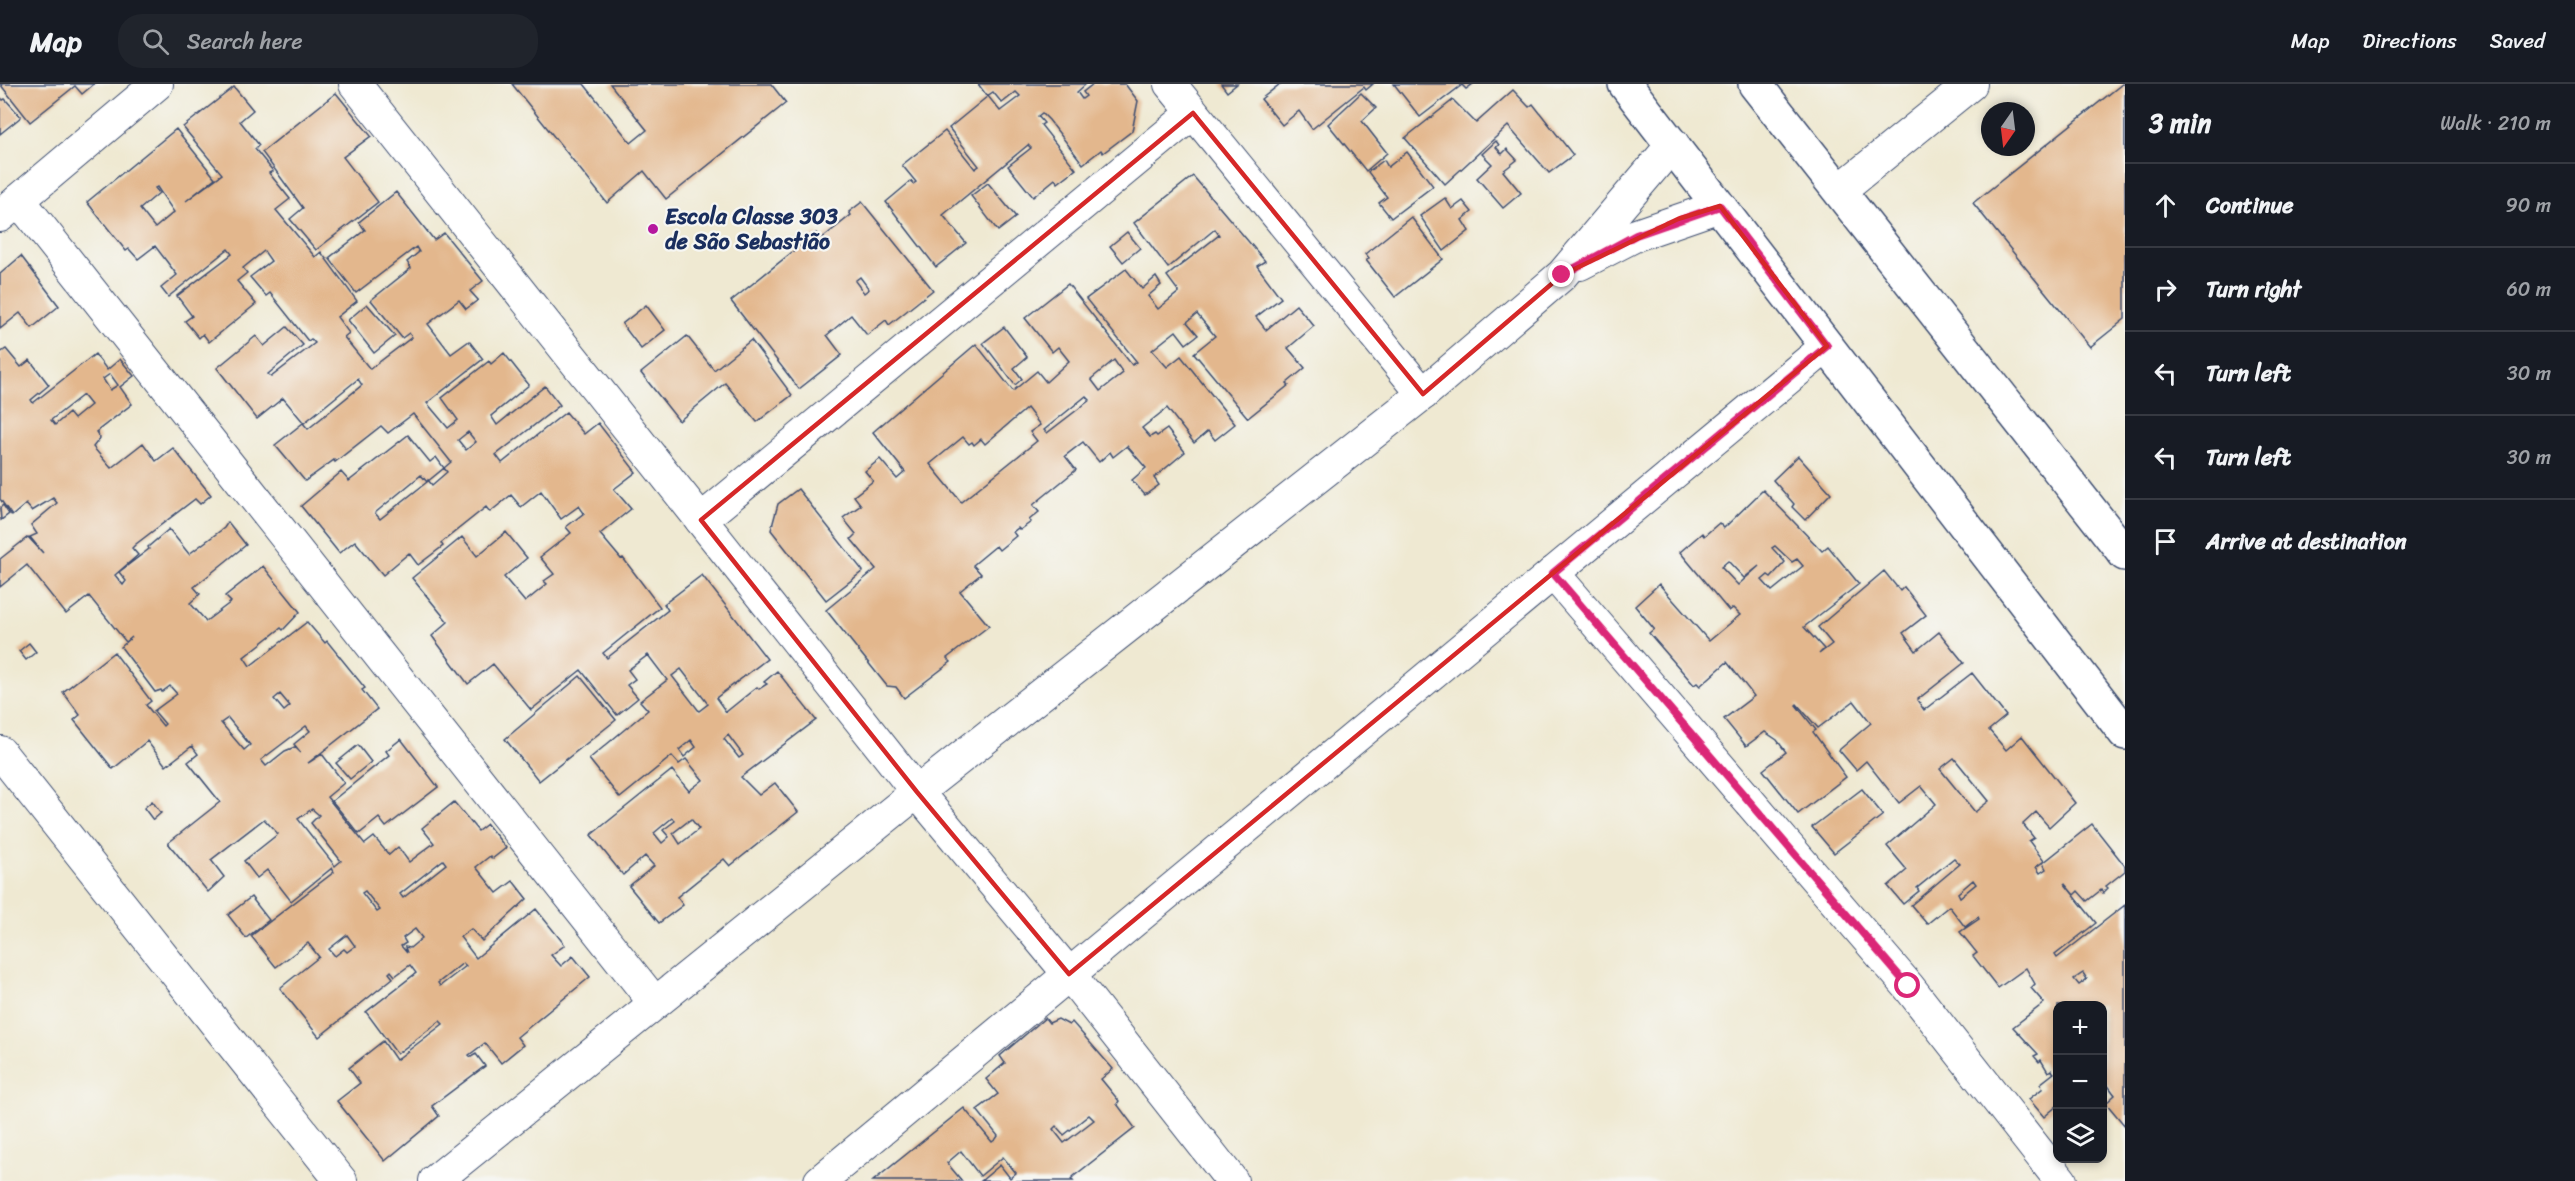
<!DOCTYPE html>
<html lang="en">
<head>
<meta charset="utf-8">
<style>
  :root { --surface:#171b24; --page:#20242c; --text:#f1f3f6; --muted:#9ea1a6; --line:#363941 }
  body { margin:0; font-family:Sriracha,sans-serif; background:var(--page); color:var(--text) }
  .controls { position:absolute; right:18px; bottom:18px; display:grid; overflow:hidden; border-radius:12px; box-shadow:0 3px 9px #0003 }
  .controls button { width:54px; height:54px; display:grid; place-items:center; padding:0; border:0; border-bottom:2px solid var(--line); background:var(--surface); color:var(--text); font:30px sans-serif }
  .compass { position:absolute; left:1981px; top:18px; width:54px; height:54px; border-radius:50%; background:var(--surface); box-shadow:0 3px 9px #0003; rotate:194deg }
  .stop { position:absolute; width:18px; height:18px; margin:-14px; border:4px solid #db2777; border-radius:50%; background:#fff }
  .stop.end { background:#db2777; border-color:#fff; box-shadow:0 2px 6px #0008 }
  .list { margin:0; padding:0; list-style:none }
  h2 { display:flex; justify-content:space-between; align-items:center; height:78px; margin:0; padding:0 24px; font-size:26px }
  h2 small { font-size:20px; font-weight:400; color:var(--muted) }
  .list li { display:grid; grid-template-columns:39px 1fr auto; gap:18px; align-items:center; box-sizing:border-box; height:84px; padding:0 24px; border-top:2px solid var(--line) }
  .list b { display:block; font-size:22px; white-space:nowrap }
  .list em { font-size:20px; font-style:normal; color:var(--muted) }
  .icon { flex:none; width:33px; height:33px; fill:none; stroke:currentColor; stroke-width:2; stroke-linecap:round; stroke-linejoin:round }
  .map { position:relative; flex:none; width:2125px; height:1097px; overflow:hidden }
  header { display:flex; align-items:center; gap:36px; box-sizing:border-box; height:84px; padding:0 30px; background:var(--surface); border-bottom:2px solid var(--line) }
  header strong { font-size:28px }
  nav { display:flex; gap:33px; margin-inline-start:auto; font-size:21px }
  .search { width:420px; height:54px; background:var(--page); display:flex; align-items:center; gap:15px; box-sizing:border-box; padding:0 21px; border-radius:24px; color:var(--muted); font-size:22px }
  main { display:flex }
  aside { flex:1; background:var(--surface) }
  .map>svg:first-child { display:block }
</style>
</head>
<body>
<header>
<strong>Map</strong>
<div class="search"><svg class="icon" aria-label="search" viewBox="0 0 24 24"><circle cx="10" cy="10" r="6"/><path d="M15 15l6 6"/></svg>Search here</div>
<nav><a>Map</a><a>Directions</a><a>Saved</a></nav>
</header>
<main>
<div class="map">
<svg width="2125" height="1097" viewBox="0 0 2125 1097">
  <rect width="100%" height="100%" fill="#f6f6f2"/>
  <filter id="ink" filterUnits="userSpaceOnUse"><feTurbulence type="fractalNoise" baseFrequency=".0167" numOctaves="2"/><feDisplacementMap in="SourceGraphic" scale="12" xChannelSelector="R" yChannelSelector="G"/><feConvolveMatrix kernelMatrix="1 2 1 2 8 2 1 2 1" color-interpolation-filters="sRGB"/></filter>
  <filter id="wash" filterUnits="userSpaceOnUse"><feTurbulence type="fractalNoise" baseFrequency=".008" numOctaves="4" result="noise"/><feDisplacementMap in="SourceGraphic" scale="24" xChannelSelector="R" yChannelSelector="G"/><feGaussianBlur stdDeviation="1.35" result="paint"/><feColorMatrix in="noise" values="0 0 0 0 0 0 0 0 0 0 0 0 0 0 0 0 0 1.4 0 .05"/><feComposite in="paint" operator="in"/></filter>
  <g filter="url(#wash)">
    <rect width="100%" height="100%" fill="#efe9d2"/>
    <g id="blocks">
      <g fill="#e3b78d" fill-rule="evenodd">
        <path d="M0,0H94L82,10L75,2L30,38Z"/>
        <path d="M512,0H584L631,59L647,46L610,0H771L786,19L666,115L644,87L607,119Z"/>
        <path d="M978,0H1086L1077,8L1082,15L1086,12L1083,8L1093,0H1125L1138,17L1132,47L1103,69L1101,66L1083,80L1049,36L1042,29L1038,32L1044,39L1041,41L1076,85L1058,99L1055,95L1033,113L1008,82L1031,64L1028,61L943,131L966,159L936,183L886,118L911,97L913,100L916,98L902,81L945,47L975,85L979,82L949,44L988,12L1000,27L1020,12L1016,8L1002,19L993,8L987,12Z"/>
        <path d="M1221,0H1237L1227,8Z"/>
        <path d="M1280,0H1373L1366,6L1364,3L1312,45L1299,27L1282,41L1261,15Z"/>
        <path d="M1394,0H1473L1466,5L1462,1L1420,33Z"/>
        <path d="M2122,0H2125V235L2090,263L1973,119Z"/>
        <path d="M234,3L253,26L240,37L259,61L255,65L273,87L269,89L290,115L276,126L315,173L321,168L357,217L337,233L349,249L344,253L370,285L412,253L409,249L402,254L371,216L411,184L407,178L419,168L416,163L356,209L329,174L365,146L359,138L396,108L434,156L444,149L483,197L470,207L478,216L466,225L459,216L428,240L451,270L469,257L483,275L427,319L448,344L458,336L442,314L489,277L491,280L504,269L529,301L491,332L497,341L545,302L560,321L496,371L502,379L566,328L584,350L598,339L636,388L614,405L631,425L600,450L621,475L623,474L660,523L603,569L607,574L668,526L664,520L702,491L767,575L716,614L726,628L757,603L759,605L767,600L764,598L777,587L816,636L741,693L759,711L775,699L798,728L730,782L724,775L677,813L683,821L659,839L629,802L654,782L645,772L623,791L591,751L672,686L689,707L703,696L686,675L679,680L672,672L620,714L589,675L648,626L640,617L667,596L648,571L628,586L635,595L627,601L638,614L617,631L581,586L531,626L493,580L468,600L432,552L448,538L412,494L462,453L477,472L506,448L527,474L504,493L525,518L547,500L544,497L554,490L540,473L571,449L566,443L584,429L579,422L561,435L541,407L521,423L511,411L490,428L486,423L441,459L443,462L418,481L409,469L383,491L355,457L339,469L301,422L341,388L349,397L408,351L430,378L436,373L444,384L427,398L428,396L432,401L447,388L444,384L451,378L413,330L388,349L381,342L335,378L334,376L305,397L275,361L303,339L308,345L362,301L358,295L304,339L283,314L257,335L217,284L256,252L264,262L287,243L303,261L268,290L271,293L315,259L311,255L308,257L270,209L266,212L250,193L271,177L264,167L243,184L247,189L237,197L256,220L209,258L203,250L199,254L185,237L192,232L177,212L232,170L228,165L168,213L161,204L177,191L155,162L138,175L129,165L126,167L87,118L176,45L215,94L186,117L222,90L183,43ZM157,103L174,128L155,144L140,125L159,109L155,104ZM468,348L476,358L466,366L458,356ZM421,391L427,398L380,435L375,429ZM681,585L708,620L699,627L672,592ZM728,651L743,671L739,674L724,655ZM691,656L696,663L684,673L679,666ZM672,734L675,737L663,746L669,753L662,759L654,749ZM691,735L699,745L680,760L673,749Z"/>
        <path d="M1513,6L1529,23L1533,20L1573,71L1549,89L1508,42L1445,100L1405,54L1453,16L1476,39Z"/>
        <path d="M336,9L371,52L343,73L378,118L316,166L290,135L303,124L262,68Z"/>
        <path d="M1361,9L1376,24L1362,37L1387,69L1366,87L1328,40Z"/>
        <path d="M0,13L3,16L5,15L21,33L0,50Z"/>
        <path d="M1496,57L1499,61L1496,63L1502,70L1507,65L1517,76L1503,87L1521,109L1503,124L1477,94L1492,80L1482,70Z"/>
        <path d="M1407,68L1433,102L1391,134L1379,119L1387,113L1368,88L1384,76L1388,83Z"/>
        <path d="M1193,92L1265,177L1257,182L1281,214L1256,233L1266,246L1296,221L1314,242L1288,264L1305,284L1287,299L1289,301L1248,334L1194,269L1215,252L1197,230L1187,238L1198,251L1186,260L1176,247L1152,266L1167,283L1181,272L1235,340L1215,356L1208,347L1194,359L1167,324L1142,344L1150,353L1155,350L1157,352L1167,345L1185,368L1154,394L1159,401L1145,411L1132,396L1146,384L1127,362L1113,373L1110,368L1099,378L1083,358L1065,372L1076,386L1033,421L1039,428L1029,436L1031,438L1020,446L1018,444L1013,448L1016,452L999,466L996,462L973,481L981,490L960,507L989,542L947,574L951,578L904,614L896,603L887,602L826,526L876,485L851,455L856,450L843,434L861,421L854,412L873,397L865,387L880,375L897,395L905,388L873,348L976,260L1013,307L1037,287L1046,298L1069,277L1058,263L1052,268L1025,234L1068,200L1132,281L1137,278L1086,215L1126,185L1142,205L1156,193L1161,201L1148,212L1158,225L1179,208L1167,192L1219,151L1215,145L1168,184L1134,139ZM1114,276L1123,289L1100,307L1091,295ZM1086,312L1090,316L1047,349L1044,346ZM1027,324L1040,341L1030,348L1037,357L961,418L930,380L963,353L969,360L972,358L974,361L981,355L985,360Z"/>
        <path d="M988,99L1016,133L998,147L971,112Z"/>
        <path d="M1445,114L1452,125L1463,117L1472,128L1462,136L1469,147L1444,167L1420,132Z"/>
        <path d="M862,118L933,206L889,241L886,236L867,251L851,231L827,251L842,271L799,305L731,217L816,149L821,155L851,131L849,128ZM860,193L869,205L864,209L855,197Z"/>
        <path d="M1411,133L1443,175L1395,213L1366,176L1369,175L1365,170Z"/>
        <path d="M1127,148L1140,164L1123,178L1110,162Z"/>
        <path d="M21,172L59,222L32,244L20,229L0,245V190Z"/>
        <path d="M367,220L395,252L374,269L348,236Z"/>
        <path d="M646,221L665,246L641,265L622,240Z"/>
        <path d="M1004,243L1027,273L1014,284L1022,295L1015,301L983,259Z"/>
        <path d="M687,252L714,286L751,256L792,311L757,338L725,299L679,337L641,289Z"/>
        <path d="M6,265L21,283L30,276L49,301L31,316L33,319L95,270L107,286L120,275L134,292L120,303L132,320L96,348L100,354L93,363L111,384L143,359L156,377L173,364L211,411L200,420L195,415L136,460L132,464L138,471L115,491L123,501L126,497L119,488L149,465L148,463L169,445L189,470L224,444L228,438L246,461L194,503L200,510L190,519L206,537L231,518L225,512L263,482L300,528L283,546L281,544L244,573L250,582L307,538L325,559L327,557L365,604L362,606L377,625L308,679L322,670L344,699L327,713L365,760L374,753L389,771L398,763L409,778L434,759L422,744L454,718L478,747L487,740L506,764L492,775L490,772L476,783L497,809L513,797L527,815L482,857L471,845L460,853L476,874L536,825L565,861L551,871L561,882L573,872L590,893L517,953L523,961L501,979L485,959L469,971L471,973L476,970L485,982L432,1022L439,1032L385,1077L337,1017L360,999L349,984L383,957L396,976L443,940L440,937L397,970L366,928L416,889L410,881L395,892L391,887L389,889L393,894L319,953L280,904L319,873L308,859L276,883L251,852L334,788L332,784L291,817L267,786L257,794L244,777L278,750L264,735L211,776L224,793L208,808L168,759L220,718L188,678L198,670L192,662L166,682L147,657L113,685L74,636L80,631L63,608L114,568L151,617L146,621L163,642L165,640L154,627L177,610L170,602L162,608L161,606L155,608L121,563L132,553L126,558L89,512L66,530L27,481L0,503V475L28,453L43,469L30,453L37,450L31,441L57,419L53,414L32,427L26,420L12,432L0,415V269ZM110,290L118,301L110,306L103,295ZM83,311L91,321L74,335L69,329L55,341L51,336ZM280,610L290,622L284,627L274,615ZM228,634L250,661L244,666L221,639ZM306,642L310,647L294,660L301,669L295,663L285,667L266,682L261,676ZM312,725L319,731L311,739L341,777L335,782L298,735ZM443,776L446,780L403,814L400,810ZM365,807L380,826L377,828L362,809ZM415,845L422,854L410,864L405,863L407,869L401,862L406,859L403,854ZM347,851L355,862L347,868L344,865L335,872L329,865ZM463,879L466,882L440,902L438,899Z"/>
        <path d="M1798,372L1831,409L1805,436L1792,423L1794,420L1773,396Z"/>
        <path d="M798,405L863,487L826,516L771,446L778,420Z"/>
        <path d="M1763,406L1822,467L1828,462L1859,500L1804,543L1824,565L1819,570L1832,560L1818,543L1884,487L1900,507L1904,503L1926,531L1903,549L1916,567L1939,548L1964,579L1917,616L1924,626L1972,589L2006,632L1989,646L2006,666L2022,652L2075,719L2049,743L2036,728L2023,740L2034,754L2029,757L2044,777L2036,783L2040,789L2046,785L2043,779L2092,740L2125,782V787L2106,802L2108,804L2103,809L2101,806L2087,817L2078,807L2074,811L2064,799L2096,839L2055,871L2057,874L2125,821V1042L2106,1019L2115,1011L2103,995V921L2058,922V1021L2044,1033L2029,1015L2043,1004L2040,1000L2054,989L2051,986L2048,988L2041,976L2039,978L2034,972L2038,970L2013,943L2044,919L2031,904L2035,900L2026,884L1998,904L1973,872L1977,869L1960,848L1979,835L1978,833L1965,843L1949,822L1927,840L1911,821L1960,780L1954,774L1917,804L1919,807L1903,820L1888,802L1907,786L1887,762L1936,720L1921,702L1899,719L1866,677L1856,686L1839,666L1871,639L1854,617L1818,644L1797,620L1796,621L1816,646L1813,648L1846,693L1798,730L1763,686L1786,668L1777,656L1765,648L1746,662L1724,635L1754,612L1727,578L1700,602L1697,599L1694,601L1649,549L1654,545L1635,522L1659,500L1709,557L1740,531L1733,524L1729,527L1680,468L1702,449L1704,452L1719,439L1724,444ZM1775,462L1792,478L1797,475L1803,482L1772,507L1762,496L1768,491L1771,493L1785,478L1772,464ZM1728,477L1744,494L1759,482L1738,501L1721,483ZM1954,674L1989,717L1975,728L1940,685ZM1973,796L1976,800L1960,813L1958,809ZM2083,889L2087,895L2079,901L2074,895Z"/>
        <path d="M3,421L9,430L1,436L0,424Z"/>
        <path d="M29,559L36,568L26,576L19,567Z"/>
        <path d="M580,592L616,636L539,697L505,655Z"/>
        <path d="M401,655L438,703L386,743L379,734L359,750L332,717L389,671L386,667Z"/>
        <path d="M358,661L371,678L350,695L336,679Z"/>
        <path d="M1862,705L1883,731L1834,769L1812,743Z"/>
        <path d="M152,717L161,729L153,736L144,724Z"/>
        <path d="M251,813L269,836L246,854L228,831Z"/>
        <path d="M1045,934L1049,939L1058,935L1069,941L1072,938L1113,985L1101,995L1119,1017L1117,1020L1135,1044L1074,1092L1071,1095L1073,1097H981L1000,1081L1010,1094L1016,1089L1003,1073L980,1092L961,1067L947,1079L962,1097H873L964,1024L992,1058L996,1055L998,1052L977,1026L998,1010L986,995L1005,979L1000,972ZM1089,1031L1094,1036L1064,1059L1053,1045L1056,1042L1064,1051Z"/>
      </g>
    </g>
  </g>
  <g filter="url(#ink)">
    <use href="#blocks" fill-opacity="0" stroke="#3b4b6f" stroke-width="1.5"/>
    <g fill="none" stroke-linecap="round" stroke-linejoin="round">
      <g stroke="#3b4b6f" stroke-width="34">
        <g id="street">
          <path d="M355,0L917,708L1069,890L1232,1097"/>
          <path d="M1170,0L1423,310"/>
          <path d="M1840,106L1971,0"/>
          <path d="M19,116L654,918"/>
          <path d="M0,132L157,0"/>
          <path d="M1580,180L1636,151L1720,122"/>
          <path d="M701,436L1193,29"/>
          <path d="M1553,489L1908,902L2061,1097"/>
          <path d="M0,668L341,1097"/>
          <path d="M435,1097L917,708L1423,310L1562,191L1673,60"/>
          <path d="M820,1097L1827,262"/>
        </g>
      </g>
      <g stroke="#3b4b6f" stroke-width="36">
        <g id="secondary">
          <path d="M1625,0L2125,649"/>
          <path d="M1755,0L2125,470"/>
        </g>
      </g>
      <use href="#street" stroke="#fff" stroke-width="32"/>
      <use href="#secondary" stroke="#fff" stroke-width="33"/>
    </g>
  </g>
  <g fill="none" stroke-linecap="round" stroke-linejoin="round" filter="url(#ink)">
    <path stroke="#db2777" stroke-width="8" d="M1562,191L1636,151L1720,122L1827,262L1553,489L1908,902"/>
  </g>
  <path fill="none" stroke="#d62828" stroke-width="4.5" stroke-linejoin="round" d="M1193,29L1423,310L1562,191L1678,135L1720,122L1827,262L1069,890L917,708L701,436Z"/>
  <circle fill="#b5179e" stroke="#f6f6f2" stroke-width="2" cx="653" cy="145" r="6"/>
  <g text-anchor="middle" stroke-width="4.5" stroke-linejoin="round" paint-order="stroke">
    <g font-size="22" font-weight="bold" fill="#1b2f5e" stroke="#f6f6f2" text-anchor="start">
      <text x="665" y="140">Escola Classe 303<tspan x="665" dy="25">de São Sebastião</tspan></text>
    </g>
  </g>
</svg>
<div class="controls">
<button>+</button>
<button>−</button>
<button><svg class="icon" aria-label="layers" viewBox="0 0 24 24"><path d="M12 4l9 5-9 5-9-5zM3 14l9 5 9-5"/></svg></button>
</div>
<svg class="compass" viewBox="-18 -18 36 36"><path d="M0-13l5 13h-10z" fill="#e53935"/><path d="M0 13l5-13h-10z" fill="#9ea1a6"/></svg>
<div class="stop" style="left:1908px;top:902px"></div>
<div class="stop end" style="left:1562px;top:191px"></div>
</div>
<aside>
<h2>3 min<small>Walk · 210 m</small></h2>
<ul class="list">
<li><svg class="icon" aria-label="ahead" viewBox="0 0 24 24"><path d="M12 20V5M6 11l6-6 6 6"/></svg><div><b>Continue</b></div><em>90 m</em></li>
<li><svg class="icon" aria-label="right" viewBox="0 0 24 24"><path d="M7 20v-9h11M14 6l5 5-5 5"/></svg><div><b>Turn right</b></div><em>60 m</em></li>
<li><svg class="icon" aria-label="left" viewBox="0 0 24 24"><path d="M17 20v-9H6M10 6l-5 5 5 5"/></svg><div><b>Turn left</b></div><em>30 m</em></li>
<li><svg class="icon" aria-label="left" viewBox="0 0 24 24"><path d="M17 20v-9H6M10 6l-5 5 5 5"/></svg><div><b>Turn left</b></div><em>30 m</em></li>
<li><svg class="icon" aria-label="arrive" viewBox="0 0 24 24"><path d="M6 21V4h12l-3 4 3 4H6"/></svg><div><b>Arrive at destination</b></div></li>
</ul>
</aside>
</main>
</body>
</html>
